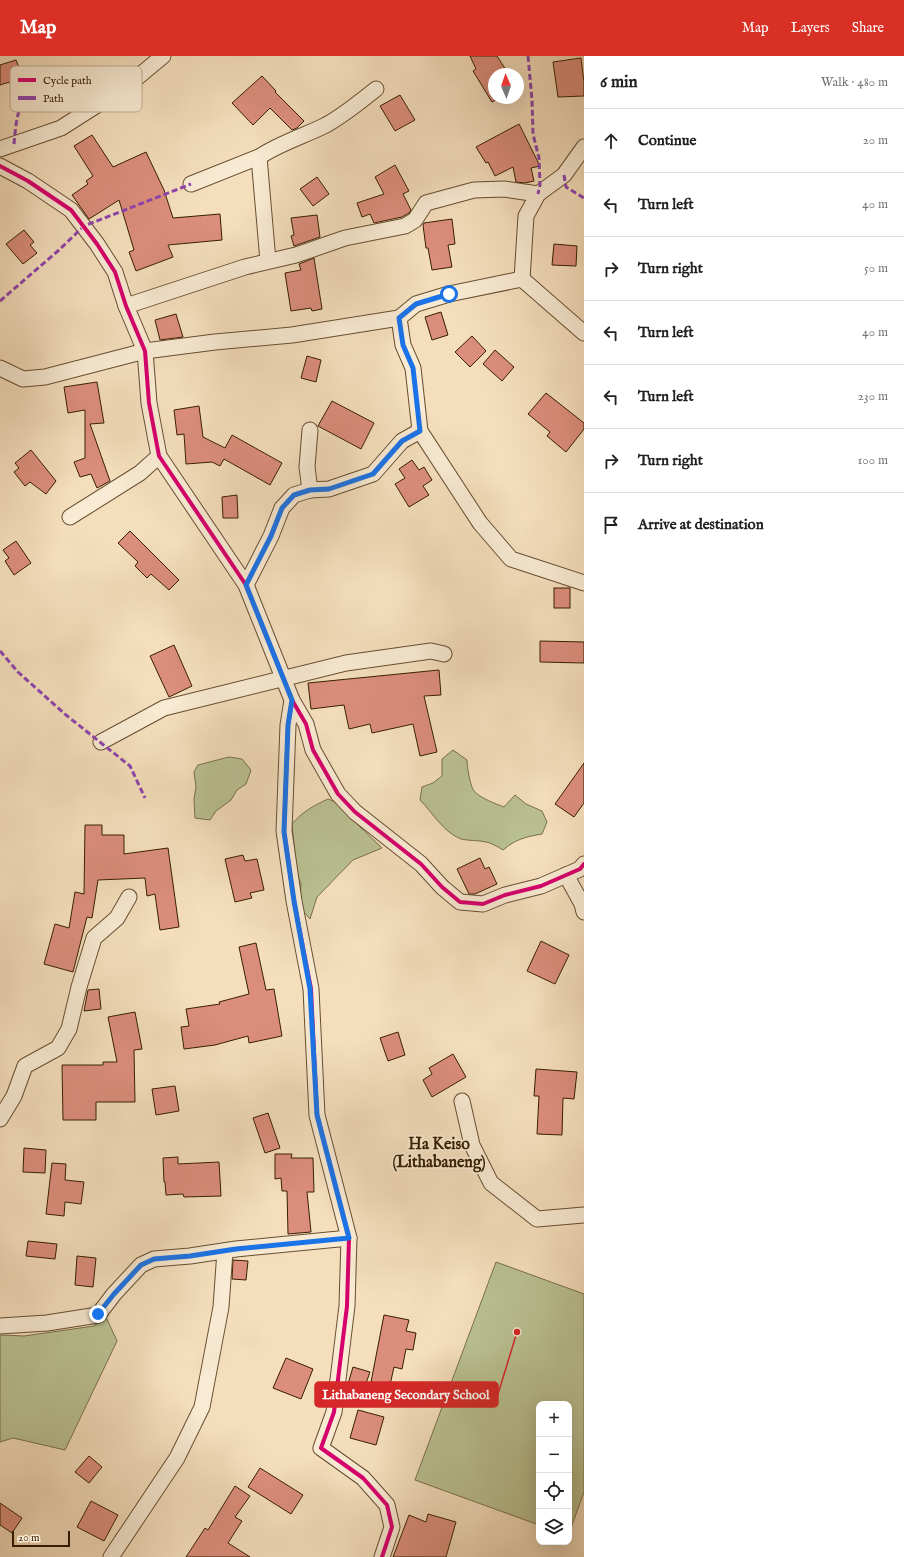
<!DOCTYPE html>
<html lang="en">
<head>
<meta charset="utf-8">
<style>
  :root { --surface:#fff; --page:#f2f2f2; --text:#222; --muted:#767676; --line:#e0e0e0; --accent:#d93025 }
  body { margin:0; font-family:"IM FELL English",serif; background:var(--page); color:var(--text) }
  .controls { position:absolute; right:12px; bottom:12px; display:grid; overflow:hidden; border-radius:8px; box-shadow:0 4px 16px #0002 }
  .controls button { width:36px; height:36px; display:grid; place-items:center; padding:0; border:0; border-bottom:1px solid var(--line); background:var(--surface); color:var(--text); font:20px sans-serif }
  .compass { position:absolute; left:488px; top:12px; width:36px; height:36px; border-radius:50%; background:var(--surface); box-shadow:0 4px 16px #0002; rotate:358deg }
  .scale { position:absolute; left:12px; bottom:10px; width:58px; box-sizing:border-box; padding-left:4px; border:2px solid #381e00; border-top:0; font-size:11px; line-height:14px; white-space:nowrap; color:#381e00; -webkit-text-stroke:3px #f8ead3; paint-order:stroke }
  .stop { position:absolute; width:12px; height:12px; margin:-9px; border:3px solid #1a73e8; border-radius:50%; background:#fff }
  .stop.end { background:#1a73e8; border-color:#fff; box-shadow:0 1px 4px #0008 }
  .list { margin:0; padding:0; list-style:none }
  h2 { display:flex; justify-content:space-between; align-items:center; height:52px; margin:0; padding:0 16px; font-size:17px }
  h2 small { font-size:13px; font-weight:400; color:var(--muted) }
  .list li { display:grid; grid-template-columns:26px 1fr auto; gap:12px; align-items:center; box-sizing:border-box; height:64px; padding:0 16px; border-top:1px solid var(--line) }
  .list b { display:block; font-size:15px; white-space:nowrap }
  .list em { font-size:13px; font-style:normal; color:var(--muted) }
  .icon { flex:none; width:22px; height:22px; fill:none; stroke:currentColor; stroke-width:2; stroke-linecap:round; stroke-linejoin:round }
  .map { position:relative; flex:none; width:584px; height:1501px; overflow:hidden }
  header { display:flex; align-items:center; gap:24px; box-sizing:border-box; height:56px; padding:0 20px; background:var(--accent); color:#fff }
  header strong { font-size:19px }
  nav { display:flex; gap:22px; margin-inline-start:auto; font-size:14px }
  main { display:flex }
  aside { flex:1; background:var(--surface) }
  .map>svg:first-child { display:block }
</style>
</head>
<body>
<header>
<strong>Map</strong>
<nav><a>Map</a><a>Layers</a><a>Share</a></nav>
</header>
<main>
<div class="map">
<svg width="584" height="1501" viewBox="0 0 584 1501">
  <rect width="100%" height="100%" fill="#f4debc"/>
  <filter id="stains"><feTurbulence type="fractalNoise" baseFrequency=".005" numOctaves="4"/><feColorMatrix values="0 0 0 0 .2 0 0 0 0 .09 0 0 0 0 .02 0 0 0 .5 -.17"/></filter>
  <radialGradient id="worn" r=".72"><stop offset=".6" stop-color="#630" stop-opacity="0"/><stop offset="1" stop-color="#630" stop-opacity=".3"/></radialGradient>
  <g fill="#bac192" stroke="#797049">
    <path d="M453,694L467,704C467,710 470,730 474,735C480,742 496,748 504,751L515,739L526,748L542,755L547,766L542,778C525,781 516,783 503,794C498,791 492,787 486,786C478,784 469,785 461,783C443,776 433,757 420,744L422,731L433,727L442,720V703Z"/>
    <path d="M229,701L242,703L251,714L246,728L237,734L231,744L216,755L210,764L195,762L194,743L196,731L194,716L198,709Z"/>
    <path d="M328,743L340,748L356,767L382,792L353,804L317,841L310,863L304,856L300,847L301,827L297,819L292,768C302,756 313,750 328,743Z"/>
    <path d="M496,1206L584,1238V1436L569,1477V1348H539V1469L415,1424Z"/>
    <path d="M106,1261L117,1285L65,1394L13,1382L0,1386V1279L24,1280L94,1270Z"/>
  </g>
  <g fill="#db8e7b" stroke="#381e00">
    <path d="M470,0H497L506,14L502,16L503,18H494V42H499L492,46L473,15L476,13Z"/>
    <path d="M581,2L584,26V40L558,41L553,6Z"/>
    <path d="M16,4L23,22L0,29V9Z"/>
    <path d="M262,20L276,35L275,36L304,65L297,72L292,74L270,52L253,69L232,47Z"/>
    <path d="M400,39L415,64L395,75L380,50Z"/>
    <path d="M519,68L540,110L531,112L534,125L525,127L516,126L513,111L495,120L488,106L486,107L476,91Z"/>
    <path d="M92,79L113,111L146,96L164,134L173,162L220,158L222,184L168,189L173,201L136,215L129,196L134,194L119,144L89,163L72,139L88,128L86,125L93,120L74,90Z"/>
    <path d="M395,109L409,135L403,138L411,154L409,157L402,161L374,167L370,158L362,161L357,147L384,138L375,121Z"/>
    <path d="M317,121L329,138L313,150L300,133Z"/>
    <path d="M317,159L320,181L294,190L291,180L294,179L291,162Z"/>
    <path d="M452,163L455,188L448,189L452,211L432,214L428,192H426L423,169L424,167Z"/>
    <path d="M24,174L34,186L30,189L37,197L23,208L6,188Z"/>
    <path d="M554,188L577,190L576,210L552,209Z"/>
    <path d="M314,202L322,253L312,255L311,252L291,255L285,217L301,214L299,208Z"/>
    <path d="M441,256L448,279L432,284L425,261Z"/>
    <path d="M176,258L183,281L160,284L155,264Z"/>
    <path d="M472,280L486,295L470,311L455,296Z"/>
    <path d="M495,294L514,311L502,325L483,308Z"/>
    <path d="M307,300L321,304L316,326L301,322Z"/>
    <path d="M97,326L104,367L90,368L110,425L97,432L91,418L80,421L74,406L85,402V354L68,357L64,331Z"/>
    <path d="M546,337L584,367V373L566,396L547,380L550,376L528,358Z"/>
    <path d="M332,345L374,367L361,393L318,370Z"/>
    <path d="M199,350L203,381L225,392L232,379L282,407L270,429L224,403L220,410L212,406L186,408L184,378L177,379L174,354Z"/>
    <path d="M31,394L56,425L46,438L30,426L25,430L14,416L19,412L15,407Z"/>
    <path d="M412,404L419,414L424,411L432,424L423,430L429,439L409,451L395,428L405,422L399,413Z"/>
    <path d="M237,439L238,462H223L222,441Z"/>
    <path d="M130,475L179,524L169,534L151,518L147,522L135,510L138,506L118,487Z"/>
    <path d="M16,485L31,507L14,519L5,505L9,502L3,494Z"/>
    <rect x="554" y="532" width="16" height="20"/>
    <path d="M540,585L584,586V607L540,606Z"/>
    <path d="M174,589L192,630L169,641L150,600Z"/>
    <path d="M439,614L441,639L424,640L437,696L420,700L413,668L372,677L370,668L349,673L344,649L311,653L308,627Z"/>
    <path d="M584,707V747L574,761L555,748Z"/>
    <path d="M85,769H102V779H124V798L168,792L179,871L160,874L155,838L147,840L145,822L98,824L92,862L87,861L73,916L44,908L55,868L69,872L75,836L84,838Z"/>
    <path d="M243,799L245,805L257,803L264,834L250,837L252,842L235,846L225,803Z"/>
    <path d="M480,802L485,813L489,811L497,828L475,838H469L457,813Z"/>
    <path d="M541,885L569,899L555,928L527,915Z"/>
    <path d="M256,887L266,934L274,933L282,980L249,987L248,980L215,989L184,993L181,971L189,970L186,953L220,948L219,946L249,938L239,891Z"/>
    <path d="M99,933L101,953L84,955L88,934Z"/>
    <path d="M135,956L142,993L134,994L135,1046H96V1064H63L62,1009H103V1006H117L108,961Z"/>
    <path d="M398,976L405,999L388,1005L380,982Z"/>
    <path d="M453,998L466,1021L432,1041L423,1024L432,1018L429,1012Z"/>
    <path d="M536,1013L577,1016L574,1043L563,1042L562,1079L537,1078L539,1040H534Z"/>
    <path d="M175,1030L179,1055L156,1059L152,1033Z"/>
    <path d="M268,1057L280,1092L265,1097L253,1062Z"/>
    <path d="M24,1092L46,1094L45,1117L23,1116Z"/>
    <path d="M275,1098H292L291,1102H313L314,1136H307L311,1176L288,1178L287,1135H282L281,1122L275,1123Z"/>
    <path d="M178,1101V1108L219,1106L221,1140L184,1141L183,1138L166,1139L165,1126H164L163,1102Z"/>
    <path d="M52,1107L66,1108L65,1124L84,1126L81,1148L65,1146L64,1160L46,1158Z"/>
    <path d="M28,1185L57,1188L55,1203L26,1200Z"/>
    <path d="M77,1200L96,1202L93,1231L75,1229Z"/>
    <path d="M233,1204L248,1205L246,1224L232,1223Z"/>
    <path d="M384,1259L409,1264L406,1275L416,1277L413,1294L406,1293L402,1313L394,1311L390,1329L371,1326Z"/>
    <path d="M286,1302L313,1313L301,1343L273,1332Z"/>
    <path d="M353,1311L370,1316L364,1333L348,1328Z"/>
    <path d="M358,1354L384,1361L376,1389L350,1382Z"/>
    <path d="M89,1400L102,1411L89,1427L75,1416Z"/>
    <path d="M260,1412L303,1439L291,1458L248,1431Z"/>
    <path d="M235,1430L250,1440L235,1461L242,1465L228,1487L250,1501H186L205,1472L208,1474Z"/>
    <path d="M91,1445L118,1459L104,1485L77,1471Z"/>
    <path d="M0,1447L22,1462L12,1477L0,1469Z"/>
    <path d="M428,1458L456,1466L446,1501H393L409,1459L426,1466Z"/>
  </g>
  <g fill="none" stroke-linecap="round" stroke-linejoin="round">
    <g stroke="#674e2f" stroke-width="17">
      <g id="street">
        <path d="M0,93L61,72L127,30L163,0"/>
        <path d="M0,110L28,125L71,154L97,188L115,216L126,250L145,295L149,347L159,400L246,529L292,644L306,668L313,694L338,738L355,756L421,808L442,831L460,846L483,848L505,839L541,830L580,813L584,808"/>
        <path d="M191,128L259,101"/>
        <path d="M268,205L259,101C280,87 304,80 326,69C344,59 360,46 376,33"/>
        <path d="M522,223L526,160L538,138L564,119L584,91"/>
        <path d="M126,250L245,211L296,199L345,182L405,170L415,164L426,147L474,134L504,133L538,138"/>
        <path d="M584,277L522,223L449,238L416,248L399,262L403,289L413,312L420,375L480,467L511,503L584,527"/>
        <path d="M0,312L23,323L45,321L145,295L215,286L292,279L399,262"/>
        <path d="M310,374L307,411L310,434L329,433L373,418L402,385L420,375"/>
        <path d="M70,461L140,417L159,400"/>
        <path d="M246,529L271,480L282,452L294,439L310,434"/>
        <path d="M292,644L288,669L284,775L294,845L311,933L317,1059L349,1182L347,1250L334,1356L321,1392L363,1422L387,1449L392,1471L382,1501"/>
        <path d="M101,686L164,652L346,607L431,595L444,598"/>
        <path d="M566,819L582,848L584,856"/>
        <path d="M462,1045L472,1089L491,1127L537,1163L584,1159"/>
        <path d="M0,1063L14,1040L25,1010L58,992L69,973L79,931L94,882L117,862L129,841"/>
        <path d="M0,1270L47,1267L98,1259L114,1238L141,1209L154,1203L190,1200L236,1193L349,1182"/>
        <path d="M111,1501L177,1402L202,1351L221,1251L225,1195"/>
      </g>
    </g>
    <use href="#street" stroke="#f8ead3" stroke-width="15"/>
    <g stroke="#8e44ad" stroke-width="3" stroke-dasharray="6 3" stroke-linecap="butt">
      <path d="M528,0L532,44L533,78L539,102L540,129L538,138"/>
      <path d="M14,88C16,65 18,40 39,26C45,22 52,19 58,15"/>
      <path d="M564,119L566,131L584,142"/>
      <path d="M0,245L59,194L84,170L191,128"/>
      <path d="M0,595L18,616L66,659L130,710L145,742"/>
    </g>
    <g stroke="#f8ead3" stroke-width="6">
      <g id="cycleway">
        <path d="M0,110L28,125L71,154L97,188L115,216L126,250L145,295L149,347L159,400L246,529L292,644L306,668L313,694L338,738L355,756L421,808L442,831L460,846L483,848L505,839L541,830L580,813L584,808"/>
        <path d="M292,644L288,669L284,775L294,845L311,933L317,1059L349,1182L347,1250L334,1356L321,1392L363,1422L387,1449L392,1471L382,1501"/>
      </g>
    </g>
    <use href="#cycleway" stroke="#d6006c" stroke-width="4"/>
  </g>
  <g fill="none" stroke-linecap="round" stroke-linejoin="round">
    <path stroke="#1a73e8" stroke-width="5" d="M98,1258L114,1238L141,1209L154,1203L190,1200L236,1193L349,1182L317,1059L310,933L294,845L284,776L288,669L292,644L246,529L271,480L282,452L294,439L310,434L329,433L373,418L402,385L420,375L413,312L403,289L399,262L416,248L449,238"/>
  </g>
  <g text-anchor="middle" stroke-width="3.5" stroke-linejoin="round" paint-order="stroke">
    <g font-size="16" font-weight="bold" fill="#381e00" stroke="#f8ead3">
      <text x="439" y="1093">Ha Keiso<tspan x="439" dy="18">(Lithabaneng)</tspan></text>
    </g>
  </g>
  <rect x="10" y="10" width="132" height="46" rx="6" fill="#f8ead3" stroke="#bead94" stroke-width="1"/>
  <rect x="18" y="22" width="18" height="4" fill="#d6006c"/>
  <rect x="18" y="40" width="18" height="4" fill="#8e44ad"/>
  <g font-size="11" fill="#381e00">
    <text x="43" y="28">Cycle path</text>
    <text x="43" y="46">Path</text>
  </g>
  <path fill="none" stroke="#d62828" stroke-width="1.5" d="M517 1276L498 1338"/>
  <circle fill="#d62828" stroke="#f8ead3" stroke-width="1.5" cx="517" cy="1276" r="4"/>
  <rect fill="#d62828" stroke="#d62828" stroke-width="1.5" x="315" y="1326" width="183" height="25" rx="4"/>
  <g font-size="13" text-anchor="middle" font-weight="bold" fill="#fff">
    <text x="406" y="1343">Lithabaneng Secondary School</text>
  </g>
  <rect width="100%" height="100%" filter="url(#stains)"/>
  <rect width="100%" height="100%" fill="url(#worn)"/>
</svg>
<div class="controls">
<button>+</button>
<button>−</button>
<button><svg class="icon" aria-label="locate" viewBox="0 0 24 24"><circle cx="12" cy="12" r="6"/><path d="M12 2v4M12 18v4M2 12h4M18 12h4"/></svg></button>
<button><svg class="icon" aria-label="layers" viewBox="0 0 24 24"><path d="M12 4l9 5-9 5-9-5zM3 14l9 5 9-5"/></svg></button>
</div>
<svg class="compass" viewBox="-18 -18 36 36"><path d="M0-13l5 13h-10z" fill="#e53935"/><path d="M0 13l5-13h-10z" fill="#767676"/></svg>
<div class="scale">20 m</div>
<div class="stop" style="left:449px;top:238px"></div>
<div class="stop end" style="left:98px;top:1258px"></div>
</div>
<aside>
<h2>6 min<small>Walk · 480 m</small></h2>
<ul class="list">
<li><svg class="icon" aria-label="ahead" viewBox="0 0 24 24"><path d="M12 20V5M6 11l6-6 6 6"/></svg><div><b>Continue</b></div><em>20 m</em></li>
<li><svg class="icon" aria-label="left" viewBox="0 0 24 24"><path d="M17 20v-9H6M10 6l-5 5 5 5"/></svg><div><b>Turn left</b></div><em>40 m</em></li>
<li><svg class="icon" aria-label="right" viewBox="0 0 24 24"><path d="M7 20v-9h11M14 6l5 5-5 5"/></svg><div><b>Turn right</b></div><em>50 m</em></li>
<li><svg class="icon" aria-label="left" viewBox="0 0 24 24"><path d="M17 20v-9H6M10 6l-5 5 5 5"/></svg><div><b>Turn left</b></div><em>40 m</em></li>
<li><svg class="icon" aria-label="left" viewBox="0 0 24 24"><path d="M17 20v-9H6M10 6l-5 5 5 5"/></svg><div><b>Turn left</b></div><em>230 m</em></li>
<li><svg class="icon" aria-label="right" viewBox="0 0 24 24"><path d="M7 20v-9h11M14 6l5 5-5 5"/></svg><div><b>Turn right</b></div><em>100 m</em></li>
<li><svg class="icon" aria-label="arrive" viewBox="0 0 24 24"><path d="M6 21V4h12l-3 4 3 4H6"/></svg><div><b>Arrive at destination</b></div></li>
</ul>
</aside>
</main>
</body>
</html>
